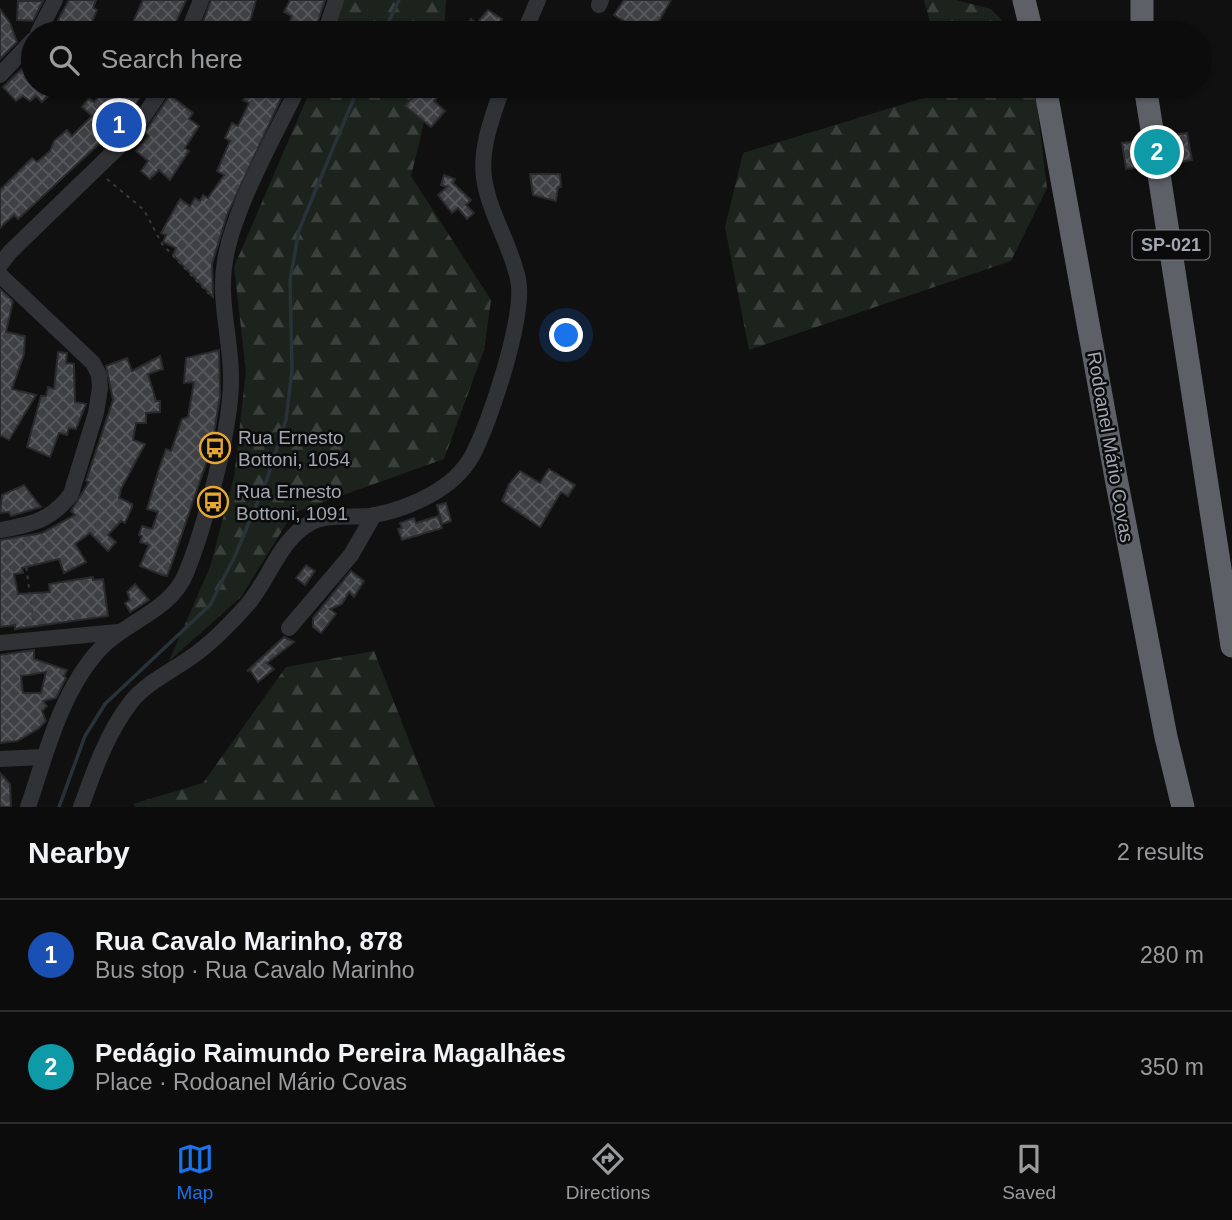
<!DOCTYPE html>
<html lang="en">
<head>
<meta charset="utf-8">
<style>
  :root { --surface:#0c0c0d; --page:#1a1a1b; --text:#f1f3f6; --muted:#9a9b9d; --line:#2c2c2e; --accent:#1a73e8 }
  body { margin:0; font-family:Helvetica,sans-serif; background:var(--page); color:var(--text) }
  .you { position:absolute; left:567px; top:336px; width:24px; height:24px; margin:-18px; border:5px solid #fff; border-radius:50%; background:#1a73e8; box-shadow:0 0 0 10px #1a73e833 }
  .badge { display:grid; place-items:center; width:46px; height:46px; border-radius:50%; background:var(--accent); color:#fff; font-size:23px; font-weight:700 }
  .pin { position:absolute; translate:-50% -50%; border:4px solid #fff; box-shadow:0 2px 7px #0006 }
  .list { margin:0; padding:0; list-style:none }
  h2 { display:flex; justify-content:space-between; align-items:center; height:91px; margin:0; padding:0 28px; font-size:30px }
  h2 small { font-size:23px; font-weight:400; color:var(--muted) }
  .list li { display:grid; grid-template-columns:46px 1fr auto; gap:21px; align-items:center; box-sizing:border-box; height:112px; padding:0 28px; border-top:2px solid var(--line) }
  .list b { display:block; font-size:26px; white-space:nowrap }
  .list p { margin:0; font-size:23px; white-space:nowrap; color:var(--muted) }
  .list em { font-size:23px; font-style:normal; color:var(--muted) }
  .icon { flex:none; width:38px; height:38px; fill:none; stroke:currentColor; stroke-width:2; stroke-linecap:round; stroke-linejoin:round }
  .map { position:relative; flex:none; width:1232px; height:807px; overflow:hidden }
  .search { position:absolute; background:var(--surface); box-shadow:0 2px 5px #0004; left:21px; right:21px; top:21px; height:77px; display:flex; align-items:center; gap:18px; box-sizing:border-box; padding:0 24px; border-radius:38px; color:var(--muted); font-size:26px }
  .sheet { height:315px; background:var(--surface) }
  nav { display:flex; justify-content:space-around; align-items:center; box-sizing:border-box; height:98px; border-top:2px solid var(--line); background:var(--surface); font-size:19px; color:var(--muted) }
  nav a { display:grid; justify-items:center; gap:4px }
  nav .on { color:var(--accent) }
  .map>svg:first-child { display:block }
</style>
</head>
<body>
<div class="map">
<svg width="1232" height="807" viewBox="0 0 1232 807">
  <defs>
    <pattern id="forest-firs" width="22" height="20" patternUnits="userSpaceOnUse" patternTransform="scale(1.75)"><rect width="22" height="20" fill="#1c231d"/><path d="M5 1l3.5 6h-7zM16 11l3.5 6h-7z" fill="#3a403b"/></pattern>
    <pattern id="building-cross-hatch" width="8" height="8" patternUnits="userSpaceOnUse" patternTransform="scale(1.75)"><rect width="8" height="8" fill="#3f4044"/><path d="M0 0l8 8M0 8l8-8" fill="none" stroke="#58595d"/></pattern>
  </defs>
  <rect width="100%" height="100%" fill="#101011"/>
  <g fill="url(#forest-firs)">
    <path d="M343,0H446L444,33H332Z"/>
    <path d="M924,0H956L991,9L1014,33H933Z"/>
    <path d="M312,86H433L411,176L491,300L484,350L444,459L293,513L241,597L169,661L210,567L234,477L246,371L234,267Z"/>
    <path d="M963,86H1032L1037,104L1047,188L1011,261L749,350L725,227L743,153Z"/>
    <path d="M374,651L435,807H136L133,804L203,783L286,667Z"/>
  </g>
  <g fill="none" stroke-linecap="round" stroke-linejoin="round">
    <g stroke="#2a3239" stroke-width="3.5">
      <path d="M383,33L399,0"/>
      <path d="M59,807L85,736L105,704L210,605L235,556L267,479L286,420L292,370L290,280L299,230L359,86"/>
    </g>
  </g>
  <g fill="url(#building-cross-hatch)" stroke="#2a2a2d" stroke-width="2" fill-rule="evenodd">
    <path d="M69,0H96L93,8L97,10L87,33H51Z"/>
    <path d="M143,0H186L171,33H128Z"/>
    <path d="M211,0H256L249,25L240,21L233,33H199Z"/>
    <path d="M290,0H325L314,33H285L292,16L284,12Z"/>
    <path d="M624,0H671L652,33H644L614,15Z"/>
    <path d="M18,1H43L33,21L17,20Z"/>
    <path d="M0,9L10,23L17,42L0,59Z"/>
    <path d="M488,10L502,19L493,33H460L471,19L477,23Z"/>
    <path d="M33,58V86H52L45,92L48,96L42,102L36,96L30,101L23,96L16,101L3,87Z"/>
    <path d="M111,86H147L132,110L101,142L18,219L14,215L0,228V190L32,158L37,162L50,151L54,141L67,130L72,136L92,116L82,107L89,98L94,102L101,94L104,96Z"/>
    <path d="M250,86H277L285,90L227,215L212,264L213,297L173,255L176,248L163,242L166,235L161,233L180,199L190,206L195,198L200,201L203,195L208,198L224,175L217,171L230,141L225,138L232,123L238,126L249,103L243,100Z"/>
    <path d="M423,86H448L434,101L445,111L431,127L405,106Z"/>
    <path d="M170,95L193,113L189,119L199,126L185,148L189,151L170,180L159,170L150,179L141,171L148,161L136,151L149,136L145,132Z"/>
    <path d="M1187,133L1192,160L1171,163L1164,155L1155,154L1149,158L1144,167L1126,169L1122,143L1140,141L1147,149L1156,150L1162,146L1167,136Z"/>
    <path d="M530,174H560L561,187H558L556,201L533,195Z"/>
    <path d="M444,175L455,179L453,183L471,200L466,205L474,213L467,219L458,208L452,213L438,195L447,187L441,185Z"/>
    <path d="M0,289L13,301L6,332L25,336L24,354L12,389L36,395L9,440L0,435Z"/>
    <path d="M219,350L220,396L212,446L172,563L167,576L162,575L140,566L149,545L140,542L142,536L139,535L142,526L152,529L158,512L147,509L159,469L166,449L171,451L182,419L188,417L194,382L184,383L186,358Z"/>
    <path d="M58,352L67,353L66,363L74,364L75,402L86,404L76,429L69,428L67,435L59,433L50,457L27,447L41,396H46L48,387L54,389Z"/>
    <path d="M160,356L163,369L148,374L156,401H160V412L146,413V423H136L133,440L145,444L121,489L119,498L132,504V507L125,523L121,521L108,535L116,542L108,551L90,533L75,544L86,562L64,573L59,559L22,568L23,573L14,574L18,594L50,592L49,584L93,577V580L103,579L108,616L15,629V625L0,627V540L42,533L75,515L71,511L89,482L86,481L113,400L106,366L127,358L132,371Z"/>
    <path d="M549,469L575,485L568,496L561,492L540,527L502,501L509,484L520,471L540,483Z"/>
    <path d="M24,485L41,507L11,516L9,512L0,513L2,495Z"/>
    <path d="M446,503L451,521L442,524L437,505Z"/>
    <path d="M438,516L442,528L402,540L398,529L402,528L400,523L414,518L416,523Z"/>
    <path d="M306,565L315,571L305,585L296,578Z"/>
    <path d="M351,571L364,581L354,597L349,592L342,604L330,609L336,614L321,633L313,627V618Z"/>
    <path d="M135,584L149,600L130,612L125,603L130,600L127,592Z"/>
    <path d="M284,637L294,642L267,663L274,669L258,682L250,670L247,671Z"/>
    <path d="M34,650V659L67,670L64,676L66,678L56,698L43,701L47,706L42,711L46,721L38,729L17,741L0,743V655ZM46,672L41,693H23L21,676Z"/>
    <path d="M0,773L10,784L11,807H0Z"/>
  </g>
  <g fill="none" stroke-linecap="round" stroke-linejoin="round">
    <g stroke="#37393d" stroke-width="2" stroke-dasharray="3.5 5" stroke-linecap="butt">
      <path d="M107,179L144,210L162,244L209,294"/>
      <path d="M23,542L34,626"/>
    </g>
    <g stroke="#313236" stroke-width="16">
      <path d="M599,5L601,0"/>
      <path d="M38,33L55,0"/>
      <path d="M188,33L201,0"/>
      <path d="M325,33L336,0"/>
      <path d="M524,33L538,0"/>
      <path d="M0,75L33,40"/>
      <path d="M0,265L10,252L131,135L164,86"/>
      <path d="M0,275L93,363L99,375L100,388L96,413L71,494C52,520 31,525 0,530"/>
      <path d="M289,628L351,555L374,515"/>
      <path d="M0,643L118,632"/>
      <path d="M0,759L43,757"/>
      <path d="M28,807C46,754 61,691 100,649C126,621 171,611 186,573C205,527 232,425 231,377C231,339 218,300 225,261C233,209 275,135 299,86"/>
      <path d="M81,807C94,771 107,733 131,702C146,683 170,672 190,658C211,644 231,623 248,604C270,578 280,538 312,522C331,513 355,519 375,515C410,508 454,489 472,456C490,423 526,314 518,279C511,245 489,213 484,178C480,147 493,115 503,86"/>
    </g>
    <g stroke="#5d6066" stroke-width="23">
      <path d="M1024,0L1032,33"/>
      <path d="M1142,33V0"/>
      <path d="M1045,86L1116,478L1166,737L1183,807"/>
      <path d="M1145,86L1153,136"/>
      <path d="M1158,168L1232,646"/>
    </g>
  </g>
  <defs>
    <g id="bus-ring" transform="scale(1.575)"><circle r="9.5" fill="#0b0b0c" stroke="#e6a833" stroke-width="1.5"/><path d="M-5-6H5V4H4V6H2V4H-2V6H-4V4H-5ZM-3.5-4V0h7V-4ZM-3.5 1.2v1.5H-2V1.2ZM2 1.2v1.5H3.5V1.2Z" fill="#e6a833"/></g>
  </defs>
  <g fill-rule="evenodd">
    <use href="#bus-ring" x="215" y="448"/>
    <use href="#bus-ring" x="213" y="502"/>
  </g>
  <g text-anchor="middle" stroke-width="5" stroke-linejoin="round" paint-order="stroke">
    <rect fill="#0b0b0c" stroke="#757880" stroke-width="2" x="1132.5" y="230.5" width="77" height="29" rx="5"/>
    <g font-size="18" font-weight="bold" fill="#a2a7b1">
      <text x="1171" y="251">SP-021</text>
    </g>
    <g font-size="19" fill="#a2a7b1" stroke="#0b0b0c" text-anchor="start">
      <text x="238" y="444">Rua Ernesto<tspan x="238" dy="22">Bottoni, 1054</tspan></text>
      <text x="236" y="498">Rua Ernesto<tspan x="236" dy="22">Bottoni, 1091</tspan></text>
    </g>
    <g font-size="19" fill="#a2a7b1" stroke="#0b0b0c">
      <text transform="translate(1111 447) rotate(80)" y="7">Rodoanel Mário Covas</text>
    </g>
  </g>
</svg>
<div class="you"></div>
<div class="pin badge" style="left:119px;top:125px;background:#1a4fb4">1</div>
<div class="pin badge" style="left:1157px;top:152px;background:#0f9aa8">2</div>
<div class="search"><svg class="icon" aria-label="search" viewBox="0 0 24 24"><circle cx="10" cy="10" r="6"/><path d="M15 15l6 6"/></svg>Search here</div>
</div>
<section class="sheet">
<h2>Nearby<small>2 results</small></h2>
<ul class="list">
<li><span class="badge" style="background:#1a4fb4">1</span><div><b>Rua Cavalo Marinho, 878</b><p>Bus stop · Rua Cavalo Marinho</p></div><em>280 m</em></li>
<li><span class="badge" style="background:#0f9aa8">2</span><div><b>Pedágio Raimundo Pereira Magalhães</b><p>Place · Rodoanel Mário Covas</p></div><em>350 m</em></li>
</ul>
</section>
<nav>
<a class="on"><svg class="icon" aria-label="map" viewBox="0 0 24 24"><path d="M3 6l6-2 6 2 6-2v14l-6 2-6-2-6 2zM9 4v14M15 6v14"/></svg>Map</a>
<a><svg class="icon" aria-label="directions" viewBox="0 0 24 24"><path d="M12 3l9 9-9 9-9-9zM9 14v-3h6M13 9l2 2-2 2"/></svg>Directions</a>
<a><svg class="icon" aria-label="saved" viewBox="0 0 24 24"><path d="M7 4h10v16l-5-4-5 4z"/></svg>Saved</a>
</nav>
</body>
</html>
